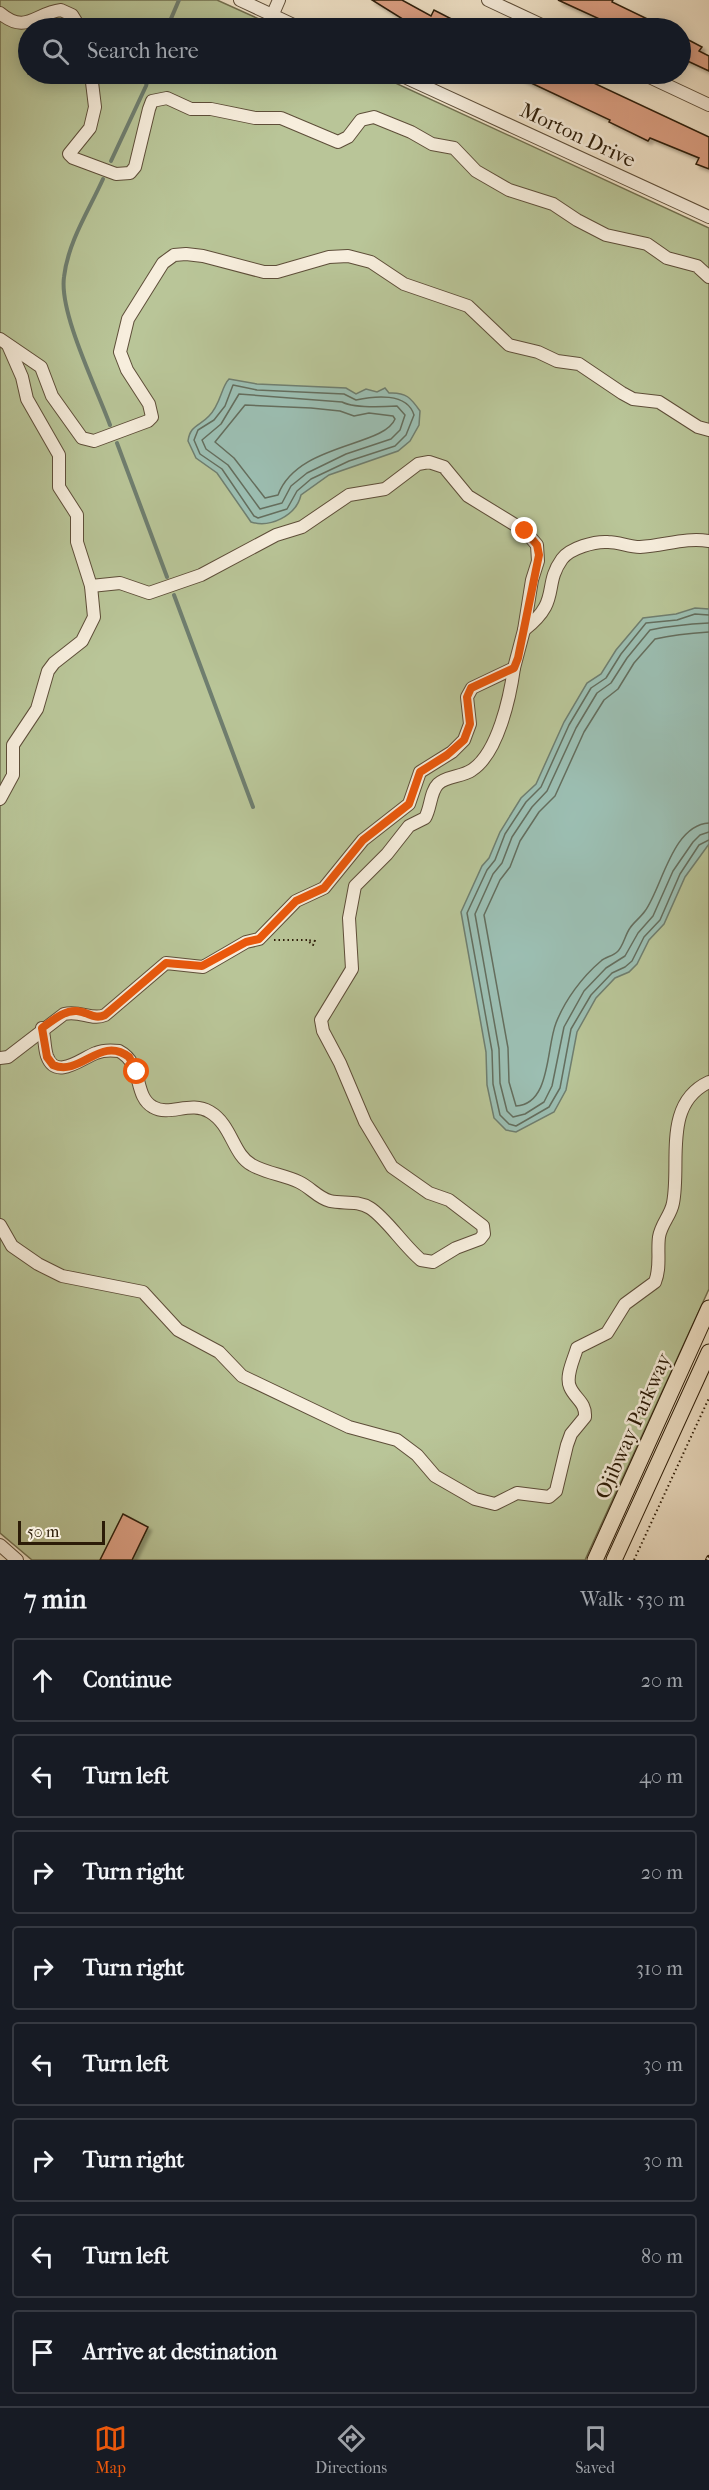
<!DOCTYPE html>
<html lang="en">
<head>
<meta charset="utf-8">
<style>
  :root { --surface:#171b24; --page:#242831; --text:#f1f3f6; --muted:#9ea1a6; --line:#363941; --accent:#ea580c }
  body { margin:0; font-family:"IM FELL French Canon",serif; background:var(--page); color:var(--text) }
  .scale { position:absolute; left:18px; bottom:15px; width:87px; box-sizing:border-box; padding-left:6px; border:3px solid #2c1c08; border-top:0; font-size:16px; line-height:21px; white-space:nowrap; color:#2c1c08; -webkit-text-stroke:4px #f7eedd; paint-order:stroke }
  .stop { position:absolute; width:18px; height:18px; margin:-14px; border:4px solid #ea580c; border-radius:50%; background:#fff }
  .stop.end { background:#ea580c; border-color:#fff; box-shadow:0 2px 6px #0008 }
  .list { margin:0; padding:0; list-style:none }
  h2 { display:flex; justify-content:space-between; align-items:center; height:78px; margin:0; padding:0 24px; font-size:26px }
  h2 small { font-size:20px; font-weight:400; color:var(--muted) }
  .list li { display:grid; grid-template-columns:39px 1fr auto; gap:18px; align-items:center; box-sizing:border-box; height:84px; margin:0 12px 12px; padding:0 12px; border:2px solid var(--line); border-radius:6px }
  .list b { display:block; font-size:22px; white-space:nowrap }
  .list em { font-size:20px; font-style:normal; color:var(--muted) }
  .icon { flex:none; width:33px; height:33px; fill:none; stroke:currentColor; stroke-width:2; stroke-linecap:round; stroke-linejoin:round }
  .map { position:relative; flex:none; width:709px; height:1560px; overflow:hidden }
  .search { position:absolute; background:var(--surface); box-shadow:0 3px 15px #0003; left:18px; right:18px; top:18px; height:66px; display:flex; align-items:center; gap:15px; box-sizing:border-box; padding:0 21px; border-radius:33px; color:var(--muted); font-size:22px }
  .sheet { height:846px; background:var(--surface) }
  nav { display:flex; justify-content:space-around; align-items:center; box-sizing:border-box; height:84px; border-top:2px solid var(--line); background:var(--surface); font-size:16px; color:var(--muted) }
  nav a { display:grid; justify-items:center; gap:3px }
  nav .on { color:var(--accent) }
  .map>svg:first-child { display:block }
</style>
</head>
<body>
<div class="map">
<svg width="709" height="1560" viewBox="0 0 709 1560">
  <defs>
    <filter id="shadow"><feDropShadow dx="3.5" dy="3.5" stdDeviation="1.5" flood-color="#0004"/></filter>
  </defs>
  <rect width="100%" height="100%" fill="#f2e5cb"/>
  <filter id="stains"><feTurbulence type="fractalNoise" baseFrequency=".00333" numOctaves="4"/><feColorMatrix values="0 0 0 0 .2 0 0 0 0 .09 0 0 0 0 .02 0 0 0 .5 -.17"/></filter>
  <radialGradient id="worn" r=".72"><stop offset=".6" stop-color="#630" stop-opacity="0"/><stop offset="1" stop-color="#630" stop-opacity=".3"/></radialGradient>
  <path fill="#b9c598" stroke="#727050" stroke-width="1.5" d="M0,0H217L279,28H28V74H376L709,228V1289L585,1560H32L0,1533Z"/>
  <g fill="#9cbfb3" stroke="#6f7e6f" stroke-width="1.5">
    <path d="M229,379L257,384L346,388L356,394L366,389L377,392L385,388L389,393C406,392 411,398 420,411L419,425L410,441L398,451L329,475L301,495C296,516 270,528 251,522L217,473L196,458L188,441C190,425 200,426 209,416C221,404 221,387 229,379Z"/>
    <path d="M695,608L709,609V844L685,877L664,924L649,940L637,964L629,972L615,978L596,998L577,1032L566,1090L554,1112L516,1132L506,1130L494,1118L487,1085L486,1052L461,912L482,866L489,858L500,832L521,798L536,784L564,722L587,683L601,674L616,650L643,618L676,614Z"/>
  </g>
  <g fill="none" stroke-linecap="round" stroke-linejoin="round">
    <g stroke="#646e5e" stroke-width="1.5">
      <path d="M233,385L257,390L344,394L356,400C374,396 407,392 414,415L406,435L395,446L349,461L311,479L297,491L287,509L258,518L254,516L222,469L200,454L194,440L198,430L214,420L225,406Z"/>
      <path d="M239,394L342,402C354,408 382,407 397,406L405,415L400,430L391,439L346,454L307,473L291,486L282,503L260,509L228,465L206,449L202,440L221,424Z"/>
      <path d="M245,405L311,408L340,411L354,416L369,413L393,416L395,419C384,447 297,443 278,495L265,498L234,458L215,442Z"/>
      <path d="M709,615L695,614L677,620L646,623L621,654L606,678L591,688L569,725L541,787L526,802L505,834L495,860L487,870L467,913L492,1051L493,1084L500,1115L509,1124L516,1126L549,1107L560,1088L571,1029L591,995L612,973L625,967L632,961L644,937L660,920L680,874L699,845L709,840"/>
      <path d="M709,623C690,624 669,626 650,630L627,658L611,683L597,693L576,728L547,791L532,807L512,837L502,863L493,874L475,914L499,1049L500,1083L507,1111L513,1117L525,1114L544,1102L552,1086L564,1027L584,991L606,968L625,956L638,933L653,916L673,871L693,842L700,835L709,832"/>
      <path d="M709,632C692,633 672,635 655,639L634,663L618,689L604,700L584,732L555,796L539,812L520,841L510,867L500,880L484,915L508,1048L509,1082L516,1106C551,1104 546,1048 556,1023C565,1000 582,977 601,961C605,957 613,956 617,952C623,947 625,935 630,928C634,922 640,918 645,911C662,888 672,825 709,823"/>
    </g>
    <g stroke="#6f7e6f" stroke-width="4">
      <path d="M167,28L179,0"/>
      <path d="M111,161L146,86L149,74"/>
      <path d="M103,179C89,210 68,242 64,277C59,313 97,389 110,425"/>
      <path d="M117,443L167,577"/>
      <path d="M174,595L253,807"/>
    </g>
  </g>
  <g fill="#dea185" stroke="#2c1c08" stroke-width="1.5" filter="url(#shadow)">
    <path d="M372,0H402L431,16L434,10L469,28H431L420,23L417,28Z"/>
    <path d="M558,0H613L612,2L666,28H619Z"/>
    <path d="M681,36L702,47L699,51L709,56V71L681,58Z"/>
    <path d="M512,74H567L580,80L581,77L709,137V169L696,164L699,158L650,138L648,141L609,122L610,120Z"/>
    <path d="M123,1514L148,1527L132,1560H100Z"/>
  </g>
  <g fill="none" stroke-linecap="round" stroke-linejoin="round">
    <g stroke="#5e4e39" stroke-width="14">
      <g id="minor">
        <path d="M240,0L300,28"/>
        <path d="M488,0L548,28"/>
        <path d="M0,13C26,35 35,13 61,10L72,15L80,28"/>
        <path d="M272,16L279,0"/>
        <path d="M91,74L95,107L90,128L69,154L73,158L116,174L130,173L135,167L149,109L152,101L167,98L191,109H211L255,118H281L338,142L348,137L361,120L374,117L411,132L432,144L454,148L476,171L509,190L553,204L577,220L606,235L647,244L667,258L697,266L709,277"/>
        <path d="M398,74L709,217"/>
        <path d="M643,74L709,105"/>
        <path d="M0,339L41,367L52,396L82,438L94,441L148,421L152,417L149,404L127,370L120,352L128,319L163,263L174,255L186,254L203,256L264,272H277L329,257L348,256L371,262L404,284L468,306L509,345L538,352L557,361L579,364L622,393L633,399L659,402L698,427L709,430"/>
        <path d="M91,586L120,583L149,593L201,575L276,535L302,527L349,495L385,489L418,464L429,462L444,467L468,496L525,531L537,545L538,561L532,580L524,630C562,600 542,587 562,559C570,548 595,541 608,542C619,542 629,547 640,547C664,546 685,537 709,541"/>
        <path d="M0,799L13,775V745L37,709L48,671L54,663L82,641L94,617L91,586L77,542V515L59,487V455L27,399L22,377L8,345"/>
        <path d="M42,1028C45,1037 44,1047 47,1056C56,1081 82,1058 96,1053C103,1050 111,1050 119,1051C144,1064 133,1096 153,1107C170,1117 190,1100 210,1112C232,1125 233,1155 252,1165C266,1173 284,1175 299,1182C310,1187 318,1198 330,1201C343,1204 357,1200 370,1208C386,1218 404,1246 421,1260L433,1262L456,1248L480,1239L484,1234L483,1226L449,1200L429,1193L392,1167L365,1122L340,1063L323,1031L321,1020L352,969L349,918L355,886L387,854L409,826L425,818C431,808 430,792 438,784C446,776 462,777 472,770C498,753 510,697 514,668"/>
        <path d="M0,1058L8,1057L64,1014C81,1010 92,1021 105,1015L166,963L203,967L246,942L259,939L296,901L324,888L363,840L409,804L420,772L452,752L464,740L470,724L467,697L472,688L514,668L524,630"/>
        <path d="M0,1225L12,1246L38,1264L62,1276L143,1292L178,1330L219,1352L242,1376L349,1427L397,1440L417,1455L435,1476L475,1499L495,1504L517,1493L549,1497L556,1491L567,1445L571,1434L585,1417C586,1402 575,1399 570,1387C565,1376 574,1359 577,1348L607,1333L625,1304L655,1282C661,1267 657,1252 659,1237C661,1224 671,1215 673,1203C681,1163 662,1104 709,1082"/>
        <path d="M0,1545L17,1560"/>
      </g>
    </g>
    <g stroke="#2c1c08" stroke-width="17">
      <g id="major">
        <path d="M595,1560L709,1308"/>
        <path d="M614,1560L709,1352"/>
      </g>
    </g>
    <g stroke="#2c1c08" stroke-width="2" stroke-dasharray="1.5 3" stroke-linecap="butt">
      <path d="M274,940H307L313,945L315,941L307,940"/>
      <path d="M634,1560L709,1398"/>
    </g>
    <use href="#minor" stroke="#f7eedd" stroke-width="12"/>
    <use href="#major" stroke="#f2e5cb" stroke-width="15"/>
    <g stroke="#2c1c08" stroke-width="6">
      <path id="rail" d="M708,1560L709,1558"/>
    </g>
    <use href="#rail" stroke="#f7eedd" stroke-width="4" stroke-dasharray="11" stroke-linecap="butt"/>
  </g>
  <g fill="none" stroke-linecap="round" stroke-linejoin="round">
    <path stroke="#ea580c" stroke-width="8" d="M137,1072L129,1057C100,1035 81,1077 53,1065L47,1057L42,1028C52,1021 64,1010 77,1011C89,1012 94,1020 105,1015L166,963L202,966L246,942L259,939L296,901L324,888L363,840L409,804L420,772L447,755L464,740L470,724L467,697L471,688L514,668L518,658L539,555L537,545L525,531"/>
  </g>
  <g text-anchor="middle" stroke-width="5" stroke-linejoin="round" paint-order="stroke">
    <g font-size="21" fill="#2c1c08" stroke="#f7eedd">
      <text transform="translate(578 135) rotate(25)" y="7">Morton Drive</text>
      <text transform="translate(633 1426) rotate(-66)" y="7">Ojibway Parkway</text>
    </g>
  </g>
  <rect width="100%" height="100%" filter="url(#stains)"/>
  <rect width="100%" height="100%" fill="url(#worn)"/>
</svg>
<div class="scale">50 m</div>
<div class="stop" style="left:137px;top:1072px"></div>
<div class="stop end" style="left:525px;top:531px"></div>
<div class="search"><svg class="icon" aria-label="search" viewBox="0 0 24 24"><circle cx="10" cy="10" r="6"/><path d="M15 15l6 6"/></svg>Search here</div>
</div>
<section class="sheet">
<h2>7 min<small>Walk · 530 m</small></h2>
<ul class="list">
<li><svg class="icon" aria-label="ahead" viewBox="0 0 24 24"><path d="M12 20V5M6 11l6-6 6 6"/></svg><div><b>Continue</b></div><em>20 m</em></li>
<li><svg class="icon" aria-label="left" viewBox="0 0 24 24"><path d="M17 20v-9H6M10 6l-5 5 5 5"/></svg><div><b>Turn left</b></div><em>40 m</em></li>
<li><svg class="icon" aria-label="right" viewBox="0 0 24 24"><path d="M7 20v-9h11M14 6l5 5-5 5"/></svg><div><b>Turn right</b></div><em>20 m</em></li>
<li><svg class="icon" aria-label="right" viewBox="0 0 24 24"><path d="M7 20v-9h11M14 6l5 5-5 5"/></svg><div><b>Turn right</b></div><em>310 m</em></li>
<li><svg class="icon" aria-label="left" viewBox="0 0 24 24"><path d="M17 20v-9H6M10 6l-5 5 5 5"/></svg><div><b>Turn left</b></div><em>30 m</em></li>
<li><svg class="icon" aria-label="right" viewBox="0 0 24 24"><path d="M7 20v-9h11M14 6l5 5-5 5"/></svg><div><b>Turn right</b></div><em>30 m</em></li>
<li><svg class="icon" aria-label="left" viewBox="0 0 24 24"><path d="M17 20v-9H6M10 6l-5 5 5 5"/></svg><div><b>Turn left</b></div><em>80 m</em></li>
<li><svg class="icon" aria-label="arrive" viewBox="0 0 24 24"><path d="M6 21V4h12l-3 4 3 4H6"/></svg><div><b>Arrive at destination</b></div></li>
</ul>
</section>
<nav>
<a class="on"><svg class="icon" aria-label="map" viewBox="0 0 24 24"><path d="M3 6l6-2 6 2 6-2v14l-6 2-6-2-6 2zM9 4v14M15 6v14"/></svg>Map</a>
<a><svg class="icon" aria-label="directions" viewBox="0 0 24 24"><path d="M12 3l9 9-9 9-9-9zM9 14v-3h6M13 9l2 2-2 2"/></svg>Directions</a>
<a><svg class="icon" aria-label="saved" viewBox="0 0 24 24"><path d="M7 4h10v16l-5-4-5 4z"/></svg>Saved</a>
</nav>
</body>
</html>
